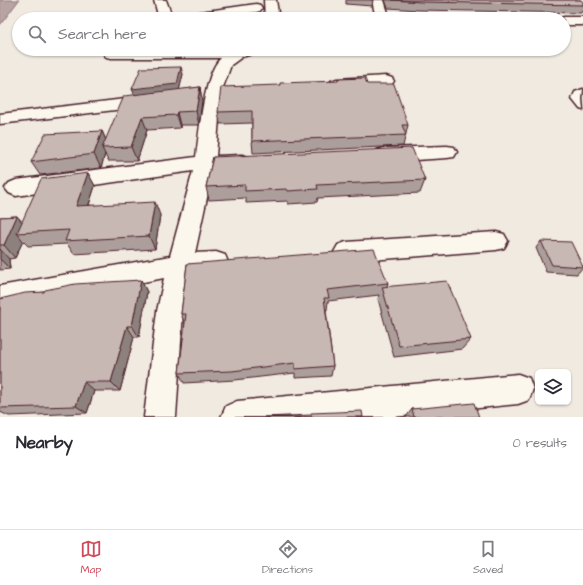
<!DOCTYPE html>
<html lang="en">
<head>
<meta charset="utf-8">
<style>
  :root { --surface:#fff; --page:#f7f7f7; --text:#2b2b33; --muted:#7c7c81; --line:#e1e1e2; --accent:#d1495b }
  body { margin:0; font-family:"Architects Daughter",sans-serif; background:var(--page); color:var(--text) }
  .controls { position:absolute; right:12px; bottom:12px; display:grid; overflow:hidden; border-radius:6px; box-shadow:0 1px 3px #0004 }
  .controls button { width:36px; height:36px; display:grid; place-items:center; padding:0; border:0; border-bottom:1px solid var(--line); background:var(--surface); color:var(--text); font:20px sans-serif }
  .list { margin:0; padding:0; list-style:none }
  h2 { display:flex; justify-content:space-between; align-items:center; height:52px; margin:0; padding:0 16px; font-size:17px }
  h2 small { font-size:13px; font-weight:400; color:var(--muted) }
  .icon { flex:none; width:22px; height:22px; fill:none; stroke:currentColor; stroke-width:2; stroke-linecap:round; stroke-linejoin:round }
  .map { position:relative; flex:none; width:583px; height:417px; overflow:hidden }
  .search { position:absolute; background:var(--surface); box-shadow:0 1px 3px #0004; left:12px; right:12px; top:12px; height:44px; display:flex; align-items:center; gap:10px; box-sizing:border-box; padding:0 14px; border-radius:22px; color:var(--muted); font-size:15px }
  .sheet { height:112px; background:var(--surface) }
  nav { display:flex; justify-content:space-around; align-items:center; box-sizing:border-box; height:56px; border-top:1px solid var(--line); background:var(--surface); font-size:11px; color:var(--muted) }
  nav a { display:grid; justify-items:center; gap:2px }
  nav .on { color:var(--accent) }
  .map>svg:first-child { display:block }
</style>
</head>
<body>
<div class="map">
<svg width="583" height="417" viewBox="0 0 583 417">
  <rect width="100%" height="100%" fill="#f0eae0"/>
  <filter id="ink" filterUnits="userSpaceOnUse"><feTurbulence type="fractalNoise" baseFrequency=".025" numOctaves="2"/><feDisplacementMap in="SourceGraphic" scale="8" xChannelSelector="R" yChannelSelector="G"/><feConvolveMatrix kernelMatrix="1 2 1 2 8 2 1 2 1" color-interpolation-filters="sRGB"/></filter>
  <g filter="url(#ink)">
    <path fill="#b8a4a2" stroke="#8c6f72" d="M0,0H19L0,25Z"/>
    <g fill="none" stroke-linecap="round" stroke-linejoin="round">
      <g stroke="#4a1f2b" stroke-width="3">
        <path id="service" d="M583,89L582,99L583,110L580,109L572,99L575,92Z"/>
      </g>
      <g stroke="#4a1f2b" stroke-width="3">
        <g id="minor">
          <path d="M154,0H166L173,19L174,16L179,15L256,4L260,5L262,8L260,11L256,12L206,19H159Z"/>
          <path d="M264,0H276L279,19H265Z"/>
          <path d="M372,0H384L390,19H376Z"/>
          <path d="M564,17H583V25H564V19H559Z"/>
          <path d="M260,49L258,52L242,57L231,65L221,93L216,156L242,155L249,157L252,162L249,167L242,169L213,170L195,253L216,252L225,255L228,262L225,269L216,272L190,275L183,311L176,417H144L157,311L164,278L0,310V286L170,256L193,171L16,196L9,193L5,188L9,183L16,180L196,157C199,135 204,72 221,58H111L106,57L104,54L106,51L111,50Z"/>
          <path d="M386,76L392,78L394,81L392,84L337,89L331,87L329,84L331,81L337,79Z"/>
          <path d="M150,96L156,97L158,101L156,105L0,124V114Z"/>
          <path d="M447,146L454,147L457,152L454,157L447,158L384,162L377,160L374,155L377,150L384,148Z"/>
          <path d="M496,232L504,234L508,241L504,248L496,250L346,262L338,259L334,252L338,245L346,242Z"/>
          <path d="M518,374L529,378L533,389L529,400L518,404L393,417H221L226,406L237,401Z"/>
        </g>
      </g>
      <use href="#service" fill="#fbf7ec" fill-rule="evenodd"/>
      <use href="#minor" fill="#fbf7ec" fill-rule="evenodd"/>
    </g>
    <g fill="#ac9e9a" stroke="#4a1f2b">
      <path d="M346,0H373L372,6L346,4Z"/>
      <path d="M385,0H581L583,2V9L581,13L419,10L388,8Z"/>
      <path d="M183,74L179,90L200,87L202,101L199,125H180V128L147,130L137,161H108L105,154L101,168L40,175L31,162L102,131L106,140L134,95Z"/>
      <path d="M338,79L367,84L408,125L403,146L253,153L252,141V123L220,124L218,112L280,85L338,81Z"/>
      <path d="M213,157L425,180L420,193L318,198L317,202L288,204V201L246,203V198L209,200L206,187Z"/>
      <path d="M88,173L95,186L89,205L160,215L155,249L74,254L67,244L28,246L23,241L15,258L9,259L10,269L0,270V217L17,216L22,222Z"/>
      <path d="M541,241L583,266V267L577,274L546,272L536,248Z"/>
      <path d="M187,264L388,283L387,286L471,339L462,349L394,357L378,299L379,295L328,301L327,310H326L333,366L331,376L295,378V373L235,380L184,383L179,373L185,324L181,314Z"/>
      <path d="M141,280L147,292L139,337H134L120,391H94L87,413L9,416L0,412V299L44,292Z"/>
      <path d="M412,409L479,417H406Z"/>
    </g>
    <g fill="#8c817d" stroke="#4a1f2b">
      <path d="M181,67L183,74L179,91L135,96L132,89Z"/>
      <path d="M200,87L202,101L199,125L196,111Z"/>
      <path d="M177,112L180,125V128L176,115Z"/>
      <path d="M142,117L147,130L137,161L131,147Z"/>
      <path d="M102,131L108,145L102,148L105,154L101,168L94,154Z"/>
      <path d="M88,173L95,186L84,219L76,206Z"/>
      <path d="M155,202L160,215L155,249L149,236Z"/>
      <path d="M17,216L28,229L17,233L23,241L15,258L4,245Z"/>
      <path d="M0,249L9,259L10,269L0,259Z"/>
      <path d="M141,280L147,292L139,337L132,326Z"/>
      <path d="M127,326L134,337L120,391L111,382Z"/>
      <path d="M84,382L94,391L87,413L76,406Z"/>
    </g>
    <g fill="#c8b8b3" stroke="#4a1f2b">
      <path d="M392,0H581L583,2V5L421,2Z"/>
      <path d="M181,67L177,84L132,89L141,68Z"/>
      <path d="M365,78L367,84H394L408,125H402L406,135L252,141V111L218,112L221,87L280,85V83L338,81V79Z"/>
      <path d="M200,87L196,111L177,112L176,115L142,117L131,147L102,148L124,96Z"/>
      <path d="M102,131L94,154L31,162L45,134Z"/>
      <path d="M412,148L425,180L317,185L318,189L288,191L287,189L245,191V185L206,187L213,157Z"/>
      <path d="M88,173L76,206L155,202L149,236L65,241L69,230L17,233L41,179Z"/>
      <path d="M17,216L4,245H0V217Z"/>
      <path d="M541,241L571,242L583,267L552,265Z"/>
      <path d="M374,249L388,283L327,290L329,298H324L333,366L295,369V363L232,371L179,373L186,314H181L187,264Z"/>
      <path d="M141,280L132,326H127L111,382H84L76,406L0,408V299L25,293L44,292L45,290L75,284Z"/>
      <path d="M447,281L471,339L399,346L382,287Z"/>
      <path d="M474,403L479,417H414L412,409Z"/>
      <path d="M362,411L363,417H264L311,415V413Z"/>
    </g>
  </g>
</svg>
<div class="controls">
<button><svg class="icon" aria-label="layers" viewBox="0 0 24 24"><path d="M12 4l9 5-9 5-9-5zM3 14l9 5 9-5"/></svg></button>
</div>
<div class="search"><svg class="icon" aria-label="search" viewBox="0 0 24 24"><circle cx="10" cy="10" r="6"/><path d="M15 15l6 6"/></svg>Search here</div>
</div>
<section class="sheet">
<h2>Nearby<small>0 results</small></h2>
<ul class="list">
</ul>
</section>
<nav>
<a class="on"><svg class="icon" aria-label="map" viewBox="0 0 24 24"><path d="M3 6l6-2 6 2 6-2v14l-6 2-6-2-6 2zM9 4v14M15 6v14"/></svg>Map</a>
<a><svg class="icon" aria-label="directions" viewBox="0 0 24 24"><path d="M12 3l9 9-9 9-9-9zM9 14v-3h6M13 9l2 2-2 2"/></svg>Directions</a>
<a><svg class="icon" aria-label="saved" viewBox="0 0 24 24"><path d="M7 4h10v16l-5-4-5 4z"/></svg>Saved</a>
</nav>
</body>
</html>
